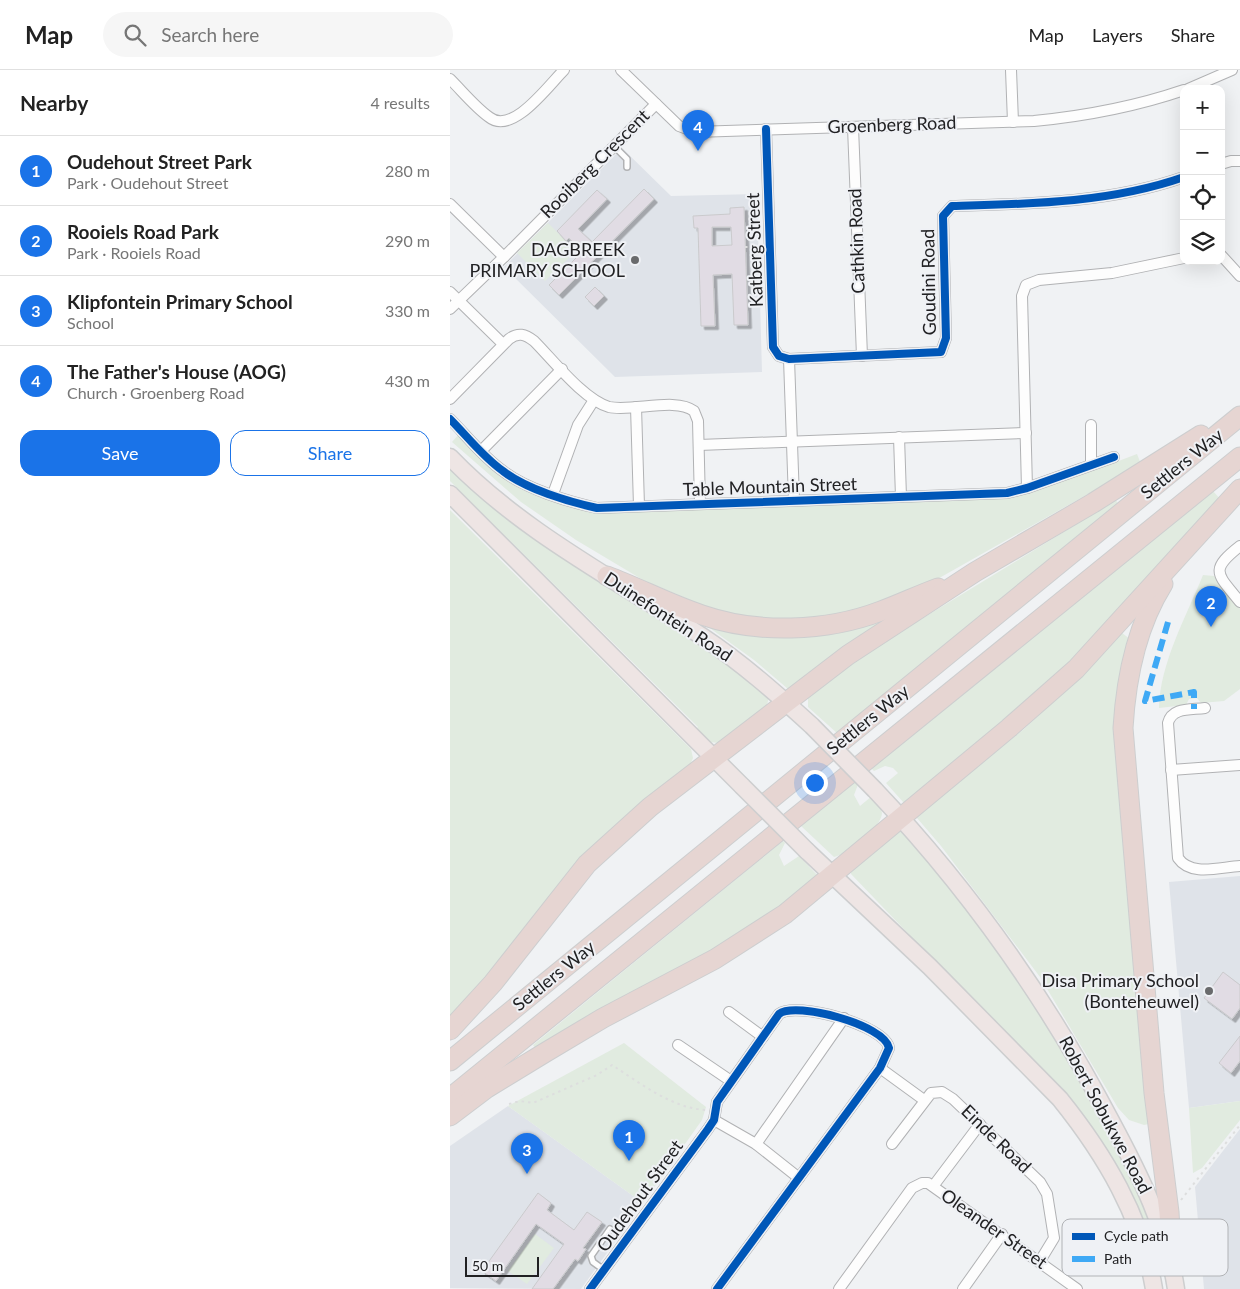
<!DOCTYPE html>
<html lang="en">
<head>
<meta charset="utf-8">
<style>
  :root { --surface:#fff; --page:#f6f6f6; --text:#222; --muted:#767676; --line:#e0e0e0; --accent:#1a73e8 }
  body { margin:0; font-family:Lato,sans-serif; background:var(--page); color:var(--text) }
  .controls { position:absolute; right:15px; top:15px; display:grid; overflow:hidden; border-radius:10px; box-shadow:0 5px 20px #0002 }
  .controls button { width:45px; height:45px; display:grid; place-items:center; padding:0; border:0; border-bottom:1px solid var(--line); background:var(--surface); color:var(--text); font:25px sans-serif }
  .scale { position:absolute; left:15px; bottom:12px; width:74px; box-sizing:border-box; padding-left:5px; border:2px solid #212123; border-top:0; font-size:14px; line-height:18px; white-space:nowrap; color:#212123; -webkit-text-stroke:4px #eff1f5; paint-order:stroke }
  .you { position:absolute; left:364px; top:712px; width:18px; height:18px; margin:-12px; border:4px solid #fff; border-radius:50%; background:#1a73e8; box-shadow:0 0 0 8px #1a73e833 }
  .badge { display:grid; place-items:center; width:32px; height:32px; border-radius:50%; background:var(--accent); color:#fff; font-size:16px; font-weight:700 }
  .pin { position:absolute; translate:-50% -41px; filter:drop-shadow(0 1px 2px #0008) }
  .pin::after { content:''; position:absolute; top:26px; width:18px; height:15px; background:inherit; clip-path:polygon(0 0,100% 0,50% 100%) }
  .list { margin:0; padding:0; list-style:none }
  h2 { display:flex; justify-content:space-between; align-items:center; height:65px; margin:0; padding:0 20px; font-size:21px }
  h2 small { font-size:16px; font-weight:400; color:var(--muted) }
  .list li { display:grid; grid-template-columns:32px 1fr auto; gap:15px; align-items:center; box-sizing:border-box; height:70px; padding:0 20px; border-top:1px solid var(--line) }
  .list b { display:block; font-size:19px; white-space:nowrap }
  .list p { margin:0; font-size:16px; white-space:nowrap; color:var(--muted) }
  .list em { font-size:16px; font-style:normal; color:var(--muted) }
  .actions { display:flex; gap:10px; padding:15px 20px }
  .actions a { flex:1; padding:11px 0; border:1px solid var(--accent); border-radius:15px; text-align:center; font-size:18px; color:var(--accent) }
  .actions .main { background:var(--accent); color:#fff }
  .icon { flex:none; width:28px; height:28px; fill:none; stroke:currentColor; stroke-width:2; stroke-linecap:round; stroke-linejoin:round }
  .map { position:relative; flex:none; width:790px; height:1219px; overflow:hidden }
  header { display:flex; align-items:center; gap:30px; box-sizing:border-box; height:70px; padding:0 25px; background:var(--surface); border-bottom:1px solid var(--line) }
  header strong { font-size:24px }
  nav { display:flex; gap:28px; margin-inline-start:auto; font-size:18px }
  .search { width:350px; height:45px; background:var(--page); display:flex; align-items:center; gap:12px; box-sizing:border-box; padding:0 18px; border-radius:28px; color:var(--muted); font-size:19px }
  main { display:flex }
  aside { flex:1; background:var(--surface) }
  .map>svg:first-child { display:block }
</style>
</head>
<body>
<header>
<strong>Map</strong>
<div class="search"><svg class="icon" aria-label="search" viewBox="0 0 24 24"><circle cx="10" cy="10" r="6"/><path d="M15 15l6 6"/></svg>Search here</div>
<nav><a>Map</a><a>Layers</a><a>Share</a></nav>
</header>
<main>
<aside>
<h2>Nearby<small>4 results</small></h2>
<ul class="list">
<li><span class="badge">1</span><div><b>Oudehout Street Park</b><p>Park · Oudehout Street</p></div><em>280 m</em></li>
<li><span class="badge">2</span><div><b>Rooiels Road Park</b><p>Park · Rooiels Road</p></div><em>290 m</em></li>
<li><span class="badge">3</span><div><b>Klipfontein Primary School</b><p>School</p></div><em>330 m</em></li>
<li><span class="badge">4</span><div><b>The Father's House (AOG)</b><p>Church · Groenberg Road</p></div><em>430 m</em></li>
</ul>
<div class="actions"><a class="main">Save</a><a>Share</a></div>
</aside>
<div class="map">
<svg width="790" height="1219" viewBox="0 0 790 1219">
  <defs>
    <filter id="shadow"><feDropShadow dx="3.5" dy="3.5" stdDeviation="0" flood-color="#0004"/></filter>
  </defs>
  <rect width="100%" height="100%" fill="#f0f2f4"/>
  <g fill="#dfe3e9">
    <path d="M172,78L221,126L307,124L312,302L165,307L54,197Z"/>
    <path d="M790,806V1031L739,1038L719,812Z"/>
    <path d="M58,1036L193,1133L131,1219L0,1218V1076Z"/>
    <path d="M790,1059V1219H754L745,1117Z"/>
  </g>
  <g fill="#e1ebe0">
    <path d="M98,153L126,181L95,211L67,183Z"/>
    <path d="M9,364L53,406L168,441L560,428L665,389L666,392L687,384L691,394L484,511L393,545L319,550L271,543L193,510L126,470L71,432L2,372Z"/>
    <path d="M0,397L260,579L319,627L317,635L269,673L259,672L246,659L248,657L0,411Z"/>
    <path d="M763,421L771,430L604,611L487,705L459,731L454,733L436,713L448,703L443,698L435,696L424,701L421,698Z"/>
    <path d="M666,430L669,436L388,664L358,637V627L424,578Z"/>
    <path d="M0,440L241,679L243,688L240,695L0,952Z"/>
    <path d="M753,505L764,506L790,538V619L774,631L751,633L747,628L739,629L736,635L709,638C710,593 736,547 753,505Z"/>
    <path d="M442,545L338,619L304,590L257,556Z"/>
    <path d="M672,563L680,569L672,603L699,1054L694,1055L679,1050L668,1038L590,907L491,776L467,748V745L573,660L615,621L667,564Z"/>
    <path d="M407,710L409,712L404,725L410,736L422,726C426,731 431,736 432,743C432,757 397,785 384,787L350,755Z"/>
    <path d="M451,759L521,841L610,972L687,1117L712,1189L702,1190L694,1161L574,984L401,804V801Z"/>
    <path d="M333,771L335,773L329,785L334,796L349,786L369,807L296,864L85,978L83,975Z"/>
    <path d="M174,973L256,1037L252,1050L193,1133L58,1036Z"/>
    <path d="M790,1031V1050L752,1098L743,1103L739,1038Z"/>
    <path d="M85,1164L104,1178L77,1214L58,1201Z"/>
  </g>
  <g fill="#e1dce4" stroke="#cacacc" fill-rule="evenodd" filter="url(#shadow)">
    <path d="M194,119L204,129L109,225L99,215L132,182L119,168L116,171L107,161L147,120L157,129L128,159L142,172Z"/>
    <path d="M294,137L298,255H284L282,204L263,205L265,256H251L248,158H244L243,146L280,144V138ZM262,157H281L282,175L262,176Z"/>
    <path d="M145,217L154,226L144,236L135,227Z"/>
    <path d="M773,902L790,915V938L782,949L754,928Z"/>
    <path d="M790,966V991L781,1003L769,993Z"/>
    <path d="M88,1123L101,1133L97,1140L124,1160L137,1142L152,1152L133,1178L136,1179L128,1191L125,1189L103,1219H82L114,1174L86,1154L46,1211L32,1201Z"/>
  </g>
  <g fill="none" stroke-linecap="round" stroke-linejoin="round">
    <g stroke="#b1b2b4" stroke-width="8">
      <g id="lane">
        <path d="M164,76L177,89V97"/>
        <path d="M154,1200L143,1192L141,1186L160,1159"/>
      </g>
    </g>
    <g stroke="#b1b2b4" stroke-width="12">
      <g id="street">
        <path d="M171,0L229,56L245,62L584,51C636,46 684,37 734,20"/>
        <path d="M561,0L563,52"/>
        <path d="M0,9C13,22 25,37 39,47C62,66 98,16 114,0"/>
        <path d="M738,19L782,0"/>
        <path d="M403,57L412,286"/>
        <path d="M316,59L323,277L329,286L339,289L491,282L496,268L493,146L502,136C579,134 660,133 734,107"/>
        <path d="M771,94L781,91H790"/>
        <path d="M0,134L54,187L206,34"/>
        <path d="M771,185L790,206"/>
        <path d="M0,222L53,274"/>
        <path d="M0,239L54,187"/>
        <path d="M339,289L344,430"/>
        <path d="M0,329L59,269C68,262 75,264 84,271C103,290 134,330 159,337C182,342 226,327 244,341L248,351L250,434"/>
        <path d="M186,337L189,436"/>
        <path d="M0,349C17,366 33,387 53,401C76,419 119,432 147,438L557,423L577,418L664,387"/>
        <path d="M641,355V395"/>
        <path d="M449,367L451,427"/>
        <path d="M249,375L576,363"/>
        <path d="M31,381L112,299"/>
        <path d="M577,418L572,226L576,215L589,210L662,203L734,188"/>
        <path d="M103,424L128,355L144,330"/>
        <path d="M790,476C758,501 768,504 790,532"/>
        <path d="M755,638C741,640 722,637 718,653L728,788C741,807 770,797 790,796"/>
        <path d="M721,700L790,695"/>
        <path d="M279,942L313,967"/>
        <path d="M228,975L281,1011"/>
        <path d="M430,998L474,1030"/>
        <path d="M264,1050L306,1074L349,1108"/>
        <path d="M306,1074L394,948"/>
        <path d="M442,1074L481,1023L492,1022L503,1029L590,1112L597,1124L604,1168L590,1191"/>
        <path d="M484,1115L530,1054"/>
        <path d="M140,1219L258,1059L264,1050L267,1032L329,944C346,931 435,955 439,978L430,998L267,1219"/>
        <path d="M389,1219L462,1118L472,1113H478L627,1219"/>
        <path d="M513,1219L552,1164"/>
      </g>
    </g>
    <g stroke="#cdcecf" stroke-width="19">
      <g id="primary">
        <path d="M0,387C72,462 167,510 253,567C292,593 327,624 362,656"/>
        <path d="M0,424L292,716"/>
        <path d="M425,720C519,819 598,931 661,1051C690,1105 717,1159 726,1219"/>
        <path d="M357,781L480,897L610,1029C655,1085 692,1147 704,1219"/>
      </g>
    </g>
    <g stroke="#cdcecf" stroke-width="21">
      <g id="highway">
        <path d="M157,506C189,518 219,534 252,545C307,564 376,562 431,541C450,534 469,525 488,518"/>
        <path d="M713,514C686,557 676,608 673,658L704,1023L719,1142L722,1192"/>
        <path d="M0,960L43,913L137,794L200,737L398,585L525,502L643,433L751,365"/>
        <path d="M0,991L790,346"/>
        <path d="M0,1028L790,387"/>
        <path d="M0,1046L37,1018L96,982L153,948L265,889L335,844L559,658L626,599L790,419"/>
      </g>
    </g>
    <g stroke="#dddede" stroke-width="2" stroke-dasharray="2.5 4" stroke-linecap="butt">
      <path d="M295,177H310"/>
      <path d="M59,1034L70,1031L83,1033L147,1005L162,995C190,1013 223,1039 257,1040"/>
      <path d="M731,1130L790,1055"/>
    </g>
    <use href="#lane" stroke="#fdfdfd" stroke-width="5"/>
    <use href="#street" stroke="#fdfdfd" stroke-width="10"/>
    <use href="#primary" stroke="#eee5e4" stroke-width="16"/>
    <use href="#highway" stroke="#e6d5d2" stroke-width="19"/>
    <g stroke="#cdcecf" stroke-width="19" stroke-linecap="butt">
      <g id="primary-bridge">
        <path d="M362,656L425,720"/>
        <path d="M292,716L357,781"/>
      </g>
    </g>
    <use href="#primary-bridge" stroke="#eee5e4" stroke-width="16"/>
    <path stroke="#3fa9f5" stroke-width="6" stroke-dasharray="12 6" stroke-linecap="butt" d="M718,552L695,631L744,622V639"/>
    <g stroke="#eff1f5" stroke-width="11">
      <g id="cycleway">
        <path d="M316,59L323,277L329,286L339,289L491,282L496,268L493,146L502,136C579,134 660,133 734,107"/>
        <path d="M0,349C17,366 33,387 53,401C76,419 119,432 147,438L557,423L577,418L664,387"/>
        <path d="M140,1219L258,1059L264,1050L267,1032L329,944C346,931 435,955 439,978L430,998L267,1219"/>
      </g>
    </g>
    <use href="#cycleway" stroke="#0057b8" stroke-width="8"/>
  </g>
  <g fill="#696a6c" stroke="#eff1f5" stroke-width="2">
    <circle cx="185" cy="190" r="5"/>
    <circle cx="759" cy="921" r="5"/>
  </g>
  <g text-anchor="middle" stroke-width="4" stroke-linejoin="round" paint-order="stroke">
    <g font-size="18" fill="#212123" stroke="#eff1f5">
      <text transform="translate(442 55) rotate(-2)" y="6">Groenberg Road</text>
      <text transform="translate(145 94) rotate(-45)" y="6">Rooiberg Crescent</text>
      <text transform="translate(407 171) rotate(-92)" y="6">Cathkin Road</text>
      <text transform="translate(305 180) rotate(-92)" y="6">Katberg Street</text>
      <text transform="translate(479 212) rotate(-91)" y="6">Goudini Road</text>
      <text transform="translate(732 394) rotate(-39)" y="6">Settlers Way</text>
      <text transform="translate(320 417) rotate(-2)" y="6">Table Mountain Street</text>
      <text transform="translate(218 547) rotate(33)" y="6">Duinefontein Road</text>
      <text transform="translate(418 650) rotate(-39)" y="6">Settlers Way</text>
      <text transform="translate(104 906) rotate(-39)" y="6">Settlers Way</text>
      <text transform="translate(655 1045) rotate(62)" y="6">Robert Sobukwe Road</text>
      <text transform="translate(546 1069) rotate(44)" y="6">Einde Road</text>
      <text transform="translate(190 1126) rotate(-54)" y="6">Oudehout Street</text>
      <text transform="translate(544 1159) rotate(35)" y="6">Oleander Street</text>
    </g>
    <g font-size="18" fill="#212123" stroke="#eff1f5" text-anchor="end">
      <text x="175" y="186">DAGBREEK<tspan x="175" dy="21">PRIMARY SCHOOL</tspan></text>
      <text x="749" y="917">Disa Primary School<tspan x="749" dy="21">(Bonteheuwel)</tspan></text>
    </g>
  </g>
  <rect x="612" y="1149" width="166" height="57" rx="8" fill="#eff1f5" stroke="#b1b3b6" stroke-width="1"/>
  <rect x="622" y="1163" width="23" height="7" fill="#0057b8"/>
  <rect x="622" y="1186" width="23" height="6" fill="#3fa9f5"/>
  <g font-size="14" fill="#212123">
    <text x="654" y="1171">Cycle path</text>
    <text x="654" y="1194">Path</text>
  </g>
</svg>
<div class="controls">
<button>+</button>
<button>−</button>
<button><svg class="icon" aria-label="locate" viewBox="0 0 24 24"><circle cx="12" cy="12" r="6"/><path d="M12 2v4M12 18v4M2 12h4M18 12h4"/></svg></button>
<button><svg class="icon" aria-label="layers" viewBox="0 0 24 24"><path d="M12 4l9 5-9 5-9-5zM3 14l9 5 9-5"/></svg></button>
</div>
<div class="scale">50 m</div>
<div class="you"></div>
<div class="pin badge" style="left:179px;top:1091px">1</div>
<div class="pin badge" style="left:761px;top:557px">2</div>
<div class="pin badge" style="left:77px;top:1104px">3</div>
<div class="pin badge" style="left:248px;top:81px">4</div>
</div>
</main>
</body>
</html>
